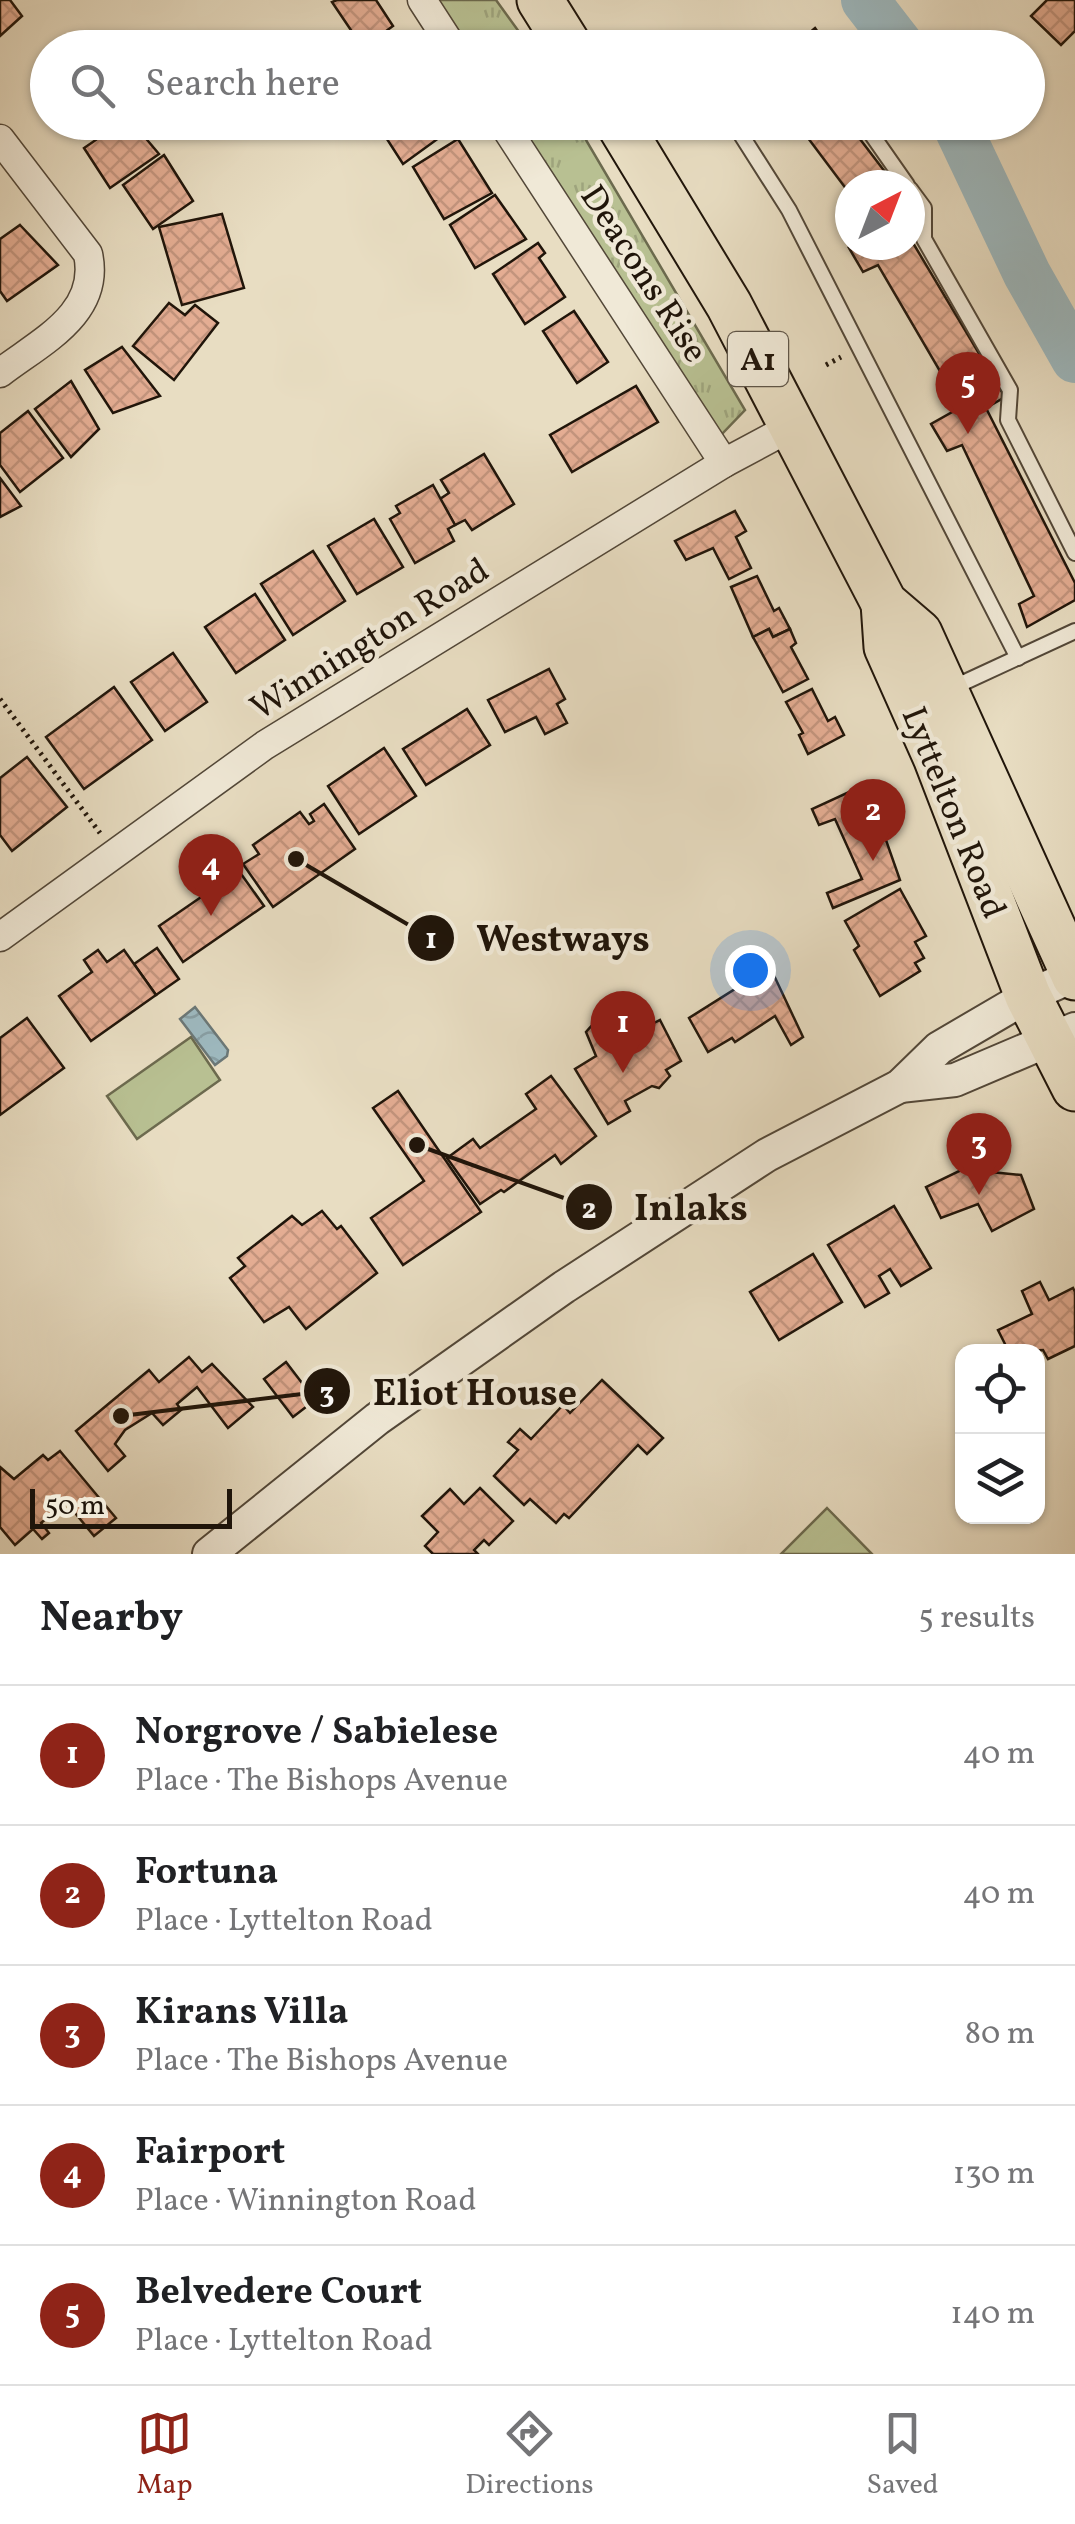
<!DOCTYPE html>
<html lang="en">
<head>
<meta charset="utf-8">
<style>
  :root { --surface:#fff; --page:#f2f2f2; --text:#202124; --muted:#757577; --line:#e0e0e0; --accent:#8f2418 }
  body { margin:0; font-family:Vollkorn,serif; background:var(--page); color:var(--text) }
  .controls { position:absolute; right:30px; bottom:30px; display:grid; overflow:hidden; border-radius:20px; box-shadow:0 2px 8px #0004 }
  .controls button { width:90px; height:90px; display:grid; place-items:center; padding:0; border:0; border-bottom:2px solid var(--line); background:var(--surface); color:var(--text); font:50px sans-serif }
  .compass { position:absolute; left:835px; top:170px; width:90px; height:90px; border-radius:50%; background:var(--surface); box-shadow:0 2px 8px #0004; rotate:42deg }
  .scale { position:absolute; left:30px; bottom:25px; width:202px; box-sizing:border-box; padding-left:10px; border:5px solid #20150a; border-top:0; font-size:28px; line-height:35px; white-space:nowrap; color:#20150a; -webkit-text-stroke:8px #f0e9d7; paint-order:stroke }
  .you { position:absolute; left:750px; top:970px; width:35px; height:35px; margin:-25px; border:8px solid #fff; border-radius:50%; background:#1a73e8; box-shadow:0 0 0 15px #1a73e833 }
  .badge { display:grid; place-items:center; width:65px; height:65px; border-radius:50%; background:var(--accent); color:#fff; font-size:32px; font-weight:700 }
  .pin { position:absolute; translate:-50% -82px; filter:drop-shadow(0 2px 5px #0008) }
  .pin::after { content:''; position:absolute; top:52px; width:35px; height:30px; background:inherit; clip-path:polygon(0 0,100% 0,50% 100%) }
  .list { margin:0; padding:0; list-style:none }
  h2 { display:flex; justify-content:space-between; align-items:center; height:130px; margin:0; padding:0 40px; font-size:42px }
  h2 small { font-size:32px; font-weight:400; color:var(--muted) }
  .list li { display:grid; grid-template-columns:65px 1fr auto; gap:30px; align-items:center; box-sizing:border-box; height:140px; padding:0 40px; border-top:2px solid var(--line) }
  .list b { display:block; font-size:38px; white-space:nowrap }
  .list p { margin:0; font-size:32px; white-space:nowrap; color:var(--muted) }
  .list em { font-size:32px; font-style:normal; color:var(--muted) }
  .icon { flex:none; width:55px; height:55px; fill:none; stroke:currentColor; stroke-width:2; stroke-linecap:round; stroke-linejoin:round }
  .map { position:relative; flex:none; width:1075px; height:1554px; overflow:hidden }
  .search { position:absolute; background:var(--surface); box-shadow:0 2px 8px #0004; left:30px; right:30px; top:30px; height:110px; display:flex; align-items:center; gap:25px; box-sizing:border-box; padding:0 35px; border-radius:55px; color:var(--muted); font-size:38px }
  .sheet { height:830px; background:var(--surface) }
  nav { display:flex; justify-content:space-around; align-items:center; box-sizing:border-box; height:140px; border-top:2px solid var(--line); background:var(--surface); font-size:28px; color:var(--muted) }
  nav a { display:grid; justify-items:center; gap:5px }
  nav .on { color:var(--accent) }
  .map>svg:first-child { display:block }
</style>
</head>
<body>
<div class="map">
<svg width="1075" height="1554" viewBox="0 0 1075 1554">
  <defs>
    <pattern id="grass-tufts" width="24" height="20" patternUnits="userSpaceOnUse" patternTransform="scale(2.5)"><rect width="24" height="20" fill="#b8c092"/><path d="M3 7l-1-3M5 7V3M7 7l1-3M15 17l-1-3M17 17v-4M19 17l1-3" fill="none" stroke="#9ea47d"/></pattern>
    <pattern id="water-waves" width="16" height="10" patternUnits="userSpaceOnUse" patternTransform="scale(2.5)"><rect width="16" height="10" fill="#9db8be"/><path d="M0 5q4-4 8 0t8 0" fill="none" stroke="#879da2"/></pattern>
    <pattern id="building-cross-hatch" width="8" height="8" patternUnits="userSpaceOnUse" patternTransform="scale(2.5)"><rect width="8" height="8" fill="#e4ad93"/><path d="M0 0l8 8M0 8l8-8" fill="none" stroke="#c3947d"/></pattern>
  </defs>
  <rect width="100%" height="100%" fill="#e8ddc2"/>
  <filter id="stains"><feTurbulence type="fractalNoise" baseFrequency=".002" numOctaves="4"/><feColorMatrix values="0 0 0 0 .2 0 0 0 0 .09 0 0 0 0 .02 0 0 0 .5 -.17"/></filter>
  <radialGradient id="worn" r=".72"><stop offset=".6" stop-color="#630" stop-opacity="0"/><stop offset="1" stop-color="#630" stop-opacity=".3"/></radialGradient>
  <g fill="url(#grass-tufts)" stroke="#6c6a4e" stroke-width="2.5">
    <path d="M436,0H496L530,47H467Z"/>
    <path d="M516,123H576L745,410L720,436Z"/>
  </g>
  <g fill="#b8c092" stroke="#6c6a4e" stroke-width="2.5">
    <path d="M191,1037L220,1080L137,1139L107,1096Z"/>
    <path d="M827,1508L872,1554H781Z"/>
  </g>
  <path fill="url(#water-waves)" stroke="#6b7776" stroke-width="2.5" d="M195,1007L228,1050L227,1056L215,1065L180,1019Z"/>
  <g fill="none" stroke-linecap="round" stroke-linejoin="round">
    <g stroke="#9db8be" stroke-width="48">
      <path d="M865,0L902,48"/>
      <path d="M955,122L1027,274L1075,359"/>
    </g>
  </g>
  <g fill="url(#building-cross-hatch)" stroke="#20150a" stroke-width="2.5">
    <path d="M0,0H10L22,16L0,36Z"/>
    <path d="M337,0H376L393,26L363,48L332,2Z"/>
    <path d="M1047,0H1075V31L1061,45L1031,16Z"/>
    <path d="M815,28L829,48H791Z"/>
    <path d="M399,34L407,48H377Z"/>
    <path d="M65,122H103L80,138Z"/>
    <path d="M122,122H132L159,154L110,188L84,148Z"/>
    <path d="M376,122H451L454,127L403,164Z"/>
    <path d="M796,122H847L895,185H850V194Z"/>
    <path d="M458,139L492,193L444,219L413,167Z"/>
    <path d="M164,155L193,201L153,229L123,185Z"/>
    <path d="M495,195L526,239L475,268L450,225Z"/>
    <path d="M222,214L244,288L182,305L159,227Z"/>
    <path d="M20,225L58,265L7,301L0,291V239Z"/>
    <path d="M910,238L1005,397L986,408L1075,583V600L1027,627L1019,604L1034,596L962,445L947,451L931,424L961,407L878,265L863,272L849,248L910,245Z"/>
    <path d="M538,243L545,253L539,258L565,297L525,324L493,274Z"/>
    <path d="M169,303L185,315L195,305L218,323L174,380L133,346Z"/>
    <path d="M574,311L608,362L577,383L543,331Z"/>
    <path d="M122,347L160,396L113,413L85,370Z"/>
    <path d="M71,381L99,429L71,457L35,409Z"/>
    <path d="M636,386L658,422L572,472L550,435Z"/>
    <path d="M28,411L63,458L20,492L0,465V433Z"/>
    <path d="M484,454L514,504L472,530L465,520L455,525L440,499L449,493L441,480Z"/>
    <path d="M0,478L21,506L0,517Z"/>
    <path d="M433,485L455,525L448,529L454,541L415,563L390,519L400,513L396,506Z"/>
    <path d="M735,511L746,531L736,537L751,568L729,579L713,548L686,560L675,541Z"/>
    <path d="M374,519L403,567L357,594L328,546Z"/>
    <path d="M313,551L345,601L293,635L261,584Z"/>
    <path d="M757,576L774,611L779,608L790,629L773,637L769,629L753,637L731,587Z"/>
    <path d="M255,594L285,640L236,673L205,627Z"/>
    <path d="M769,629L773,637L790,629L796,643L791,647L808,679L783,692L753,637Z"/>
    <path d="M173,653L207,702L165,731L131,682Z"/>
    <path d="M549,669L565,699L557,704L567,723L545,734L536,717L505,732L488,700Z"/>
    <path d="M114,687L152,740L84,789L46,737Z"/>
    <path d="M812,689L828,721L835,717L844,735L808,754L799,735L803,733L786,702Z"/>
    <path d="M467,709L490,745L426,785L403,749Z"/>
    <path d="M384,748L416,796L359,834L328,786Z"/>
    <path d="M27,757L67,807L12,851L0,835V778Z"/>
    <path d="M860,787L876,825L880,823L900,880L833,908L827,893L862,879L835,819L819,825L812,809Z"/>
    <path d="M324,804L355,849L273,907L243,864L259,854L253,845L300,812L309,824L314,821L310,814Z"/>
    <path d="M239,871L264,906L183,962L159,926Z"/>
    <path d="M900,889L926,936L915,942L924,958L915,963L920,971L880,996L854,950L859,946L845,921Z"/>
    <path d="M157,948L179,979L156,995L134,964Z"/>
    <path d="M98,950L107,962L124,950L156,995L91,1041L59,996L92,972L84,960Z"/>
    <path d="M770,967L803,1037L791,1045L775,1016L735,1042L732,1038L708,1052L689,1018Z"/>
    <path d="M27,1018L64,1068L0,1115V1038Z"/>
    <path d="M660,1020L681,1061L666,1070L670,1076L659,1088L652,1086L625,1101L630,1111L608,1124L575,1069L596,1056L586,1032L594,1023L606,1022L621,1040Z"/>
    <path d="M551,1076L596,1136L561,1164L555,1155L504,1192L501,1190L480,1204L447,1158L473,1139L480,1148L536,1109L526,1094Z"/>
    <path d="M398,1091L481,1212L403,1265L371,1218L424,1181L373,1108Z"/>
    <path d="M986,1158L991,1172L1021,1175L1034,1209L992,1231L978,1204L941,1218L926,1187Z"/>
    <path d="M894,1206L931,1268L901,1286L890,1269L879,1276L889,1293L865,1307L828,1245Z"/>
    <path d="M322,1211L337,1229L341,1226L377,1273L306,1329L289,1307L264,1322L230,1278L245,1266L238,1258L292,1216L302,1225Z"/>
    <path d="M813,1254L842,1302L779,1340L750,1292Z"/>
    <path d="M1040,1282L1049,1300L1073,1288L1075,1292V1346L1048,1359L1043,1350L1009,1352L998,1330L1032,1314L1022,1291Z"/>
    <path d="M189,1357L202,1372L212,1364L253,1407L228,1428L197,1387L177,1404L181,1410L163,1425L152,1413L125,1430L115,1444L125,1456L108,1471L76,1431L149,1370L159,1382Z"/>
    <path d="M286,1362L315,1400L293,1417L264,1379Z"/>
    <path d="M602,1380L663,1438L647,1454L638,1445L569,1518L564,1514L556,1523L530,1499L524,1505L494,1476L518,1450L508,1442L520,1429L531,1439L563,1405L570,1413Z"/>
    <path d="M60,1451L116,1518L94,1536L66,1502L41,1523L49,1533L42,1539L33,1529L15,1545L0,1527V1467L14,1479L43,1455L48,1460Z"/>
    <path d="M480,1488L513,1521L489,1545L484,1540L474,1550L478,1554H433L425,1546L438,1532L422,1516L450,1489L464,1504Z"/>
  </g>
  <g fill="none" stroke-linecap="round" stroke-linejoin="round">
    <g stroke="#524738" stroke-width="18">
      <g id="service">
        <path d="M733,122L789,210L1018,658"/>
        <path d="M863,122L907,185"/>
        <path d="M910,189L924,208V239L1010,390L1008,420L1075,553"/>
        <path d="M952,688L1075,631"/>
      </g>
    </g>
    <g stroke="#524738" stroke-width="31">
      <g id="minor">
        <path d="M422,0L453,48"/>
        <path d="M502,122L724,463"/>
        <path d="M0,139L88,254C101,314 40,342 0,373"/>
        <path d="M0,937L265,745L724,463L793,426"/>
      </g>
    </g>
    <g stroke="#524738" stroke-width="36">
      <g id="tertiary">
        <path d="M900,1086L955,1080L1075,1029"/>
        <path d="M209,1554L377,1419L564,1287L767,1155L900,1086L939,1048L1028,996L1075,975"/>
      </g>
    </g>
    <g stroke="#20150a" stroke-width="49">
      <g id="trunk">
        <path d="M540,0L570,48"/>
        <path d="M618,122L729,305L884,603L919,633L1075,977"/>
        <path d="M884,603L887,647L936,757L1028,996L1075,1088"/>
      </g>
    </g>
    <g stroke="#20150a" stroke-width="5" stroke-dasharray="2.5 5" stroke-linecap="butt">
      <path d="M826,365L841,357"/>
      <path d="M0,699L100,833"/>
    </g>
    <use href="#service" stroke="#f0e9d7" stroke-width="14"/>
    <use href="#minor" stroke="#f0e9d7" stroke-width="28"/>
    <use href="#tertiary" stroke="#f0e9d7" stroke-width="32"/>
    <use href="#trunk" stroke="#e8ddc2" stroke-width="45"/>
  </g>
  <g text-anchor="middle" stroke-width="9" stroke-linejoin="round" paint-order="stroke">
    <rect fill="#f0e9d7" stroke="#5e5548" stroke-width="2.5" x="728" y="332" width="60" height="54" rx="8"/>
    <g font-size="32" font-weight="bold" fill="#20150a">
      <text x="758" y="370">A1</text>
    </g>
    <g font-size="35" fill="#20150a" stroke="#f0e9d7">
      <text transform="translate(645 273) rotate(57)" y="12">Deacons Rise</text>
      <text transform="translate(369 638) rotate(-32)" y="12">Winnington Road</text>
      <text transform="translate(955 812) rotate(68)" y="12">Lyttelton Road</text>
    </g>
  </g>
  <path fill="none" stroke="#20150a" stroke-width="4" d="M296 859L431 938M417 1145L589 1207M121 1416L327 1391"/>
  <g fill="#20150a" stroke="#f0e9d7" stroke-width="4">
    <circle cx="296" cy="859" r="10"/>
    <circle cx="417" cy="1145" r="10"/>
    <circle cx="121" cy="1416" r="10"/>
    <circle cx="431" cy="938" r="25"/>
    <circle cx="589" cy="1207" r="25"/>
    <circle cx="327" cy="1391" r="25"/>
  </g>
  <g font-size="30" text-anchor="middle" font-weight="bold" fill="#fff">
    <text x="431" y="948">1</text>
    <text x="589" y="1218">2</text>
    <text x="327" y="1402">3</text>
  </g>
  <g font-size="38" text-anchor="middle" font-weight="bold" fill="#20150a" stroke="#f0e9d7" stroke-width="9" stroke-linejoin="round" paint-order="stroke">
    <text x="563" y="951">Westways</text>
    <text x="691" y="1220">Inlaks</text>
    <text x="475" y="1405">Eliot House</text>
  </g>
  <rect width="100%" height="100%" filter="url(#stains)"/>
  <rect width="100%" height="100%" fill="url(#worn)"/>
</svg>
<div class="controls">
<button><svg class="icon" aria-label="locate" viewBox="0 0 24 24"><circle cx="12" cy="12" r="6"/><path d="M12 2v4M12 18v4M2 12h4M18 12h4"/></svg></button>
<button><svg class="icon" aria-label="layers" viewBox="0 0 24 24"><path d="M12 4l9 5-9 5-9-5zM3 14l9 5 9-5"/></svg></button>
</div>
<svg class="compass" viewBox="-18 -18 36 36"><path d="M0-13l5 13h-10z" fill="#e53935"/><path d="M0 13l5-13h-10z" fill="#757577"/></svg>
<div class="scale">50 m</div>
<div class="you"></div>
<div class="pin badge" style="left:623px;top:1073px">1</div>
<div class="pin badge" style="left:873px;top:861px">2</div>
<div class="pin badge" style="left:979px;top:1195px">3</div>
<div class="pin badge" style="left:211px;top:916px">4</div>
<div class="pin badge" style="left:968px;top:434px">5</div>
<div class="search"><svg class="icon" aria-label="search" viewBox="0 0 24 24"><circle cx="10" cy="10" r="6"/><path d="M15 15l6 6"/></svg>Search here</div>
</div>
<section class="sheet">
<h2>Nearby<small>5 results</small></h2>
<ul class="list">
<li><span class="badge">1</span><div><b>Norgrove / Sabielese</b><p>Place · The Bishops Avenue</p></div><em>40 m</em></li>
<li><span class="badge">2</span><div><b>Fortuna</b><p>Place · Lyttelton Road</p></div><em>40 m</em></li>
<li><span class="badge">3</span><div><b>Kirans Villa</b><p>Place · The Bishops Avenue</p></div><em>80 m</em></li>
<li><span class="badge">4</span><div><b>Fairport</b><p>Place · Winnington Road</p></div><em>130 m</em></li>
<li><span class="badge">5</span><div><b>Belvedere Court</b><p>Place · Lyttelton Road</p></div><em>140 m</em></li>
</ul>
</section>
<nav>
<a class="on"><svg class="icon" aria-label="map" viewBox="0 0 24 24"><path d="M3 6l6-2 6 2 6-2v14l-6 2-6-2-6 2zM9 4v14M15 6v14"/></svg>Map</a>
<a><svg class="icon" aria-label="directions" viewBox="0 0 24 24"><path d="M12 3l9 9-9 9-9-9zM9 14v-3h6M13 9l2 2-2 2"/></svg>Directions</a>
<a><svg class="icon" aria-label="saved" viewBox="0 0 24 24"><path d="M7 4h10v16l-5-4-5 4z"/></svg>Saved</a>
</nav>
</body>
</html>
